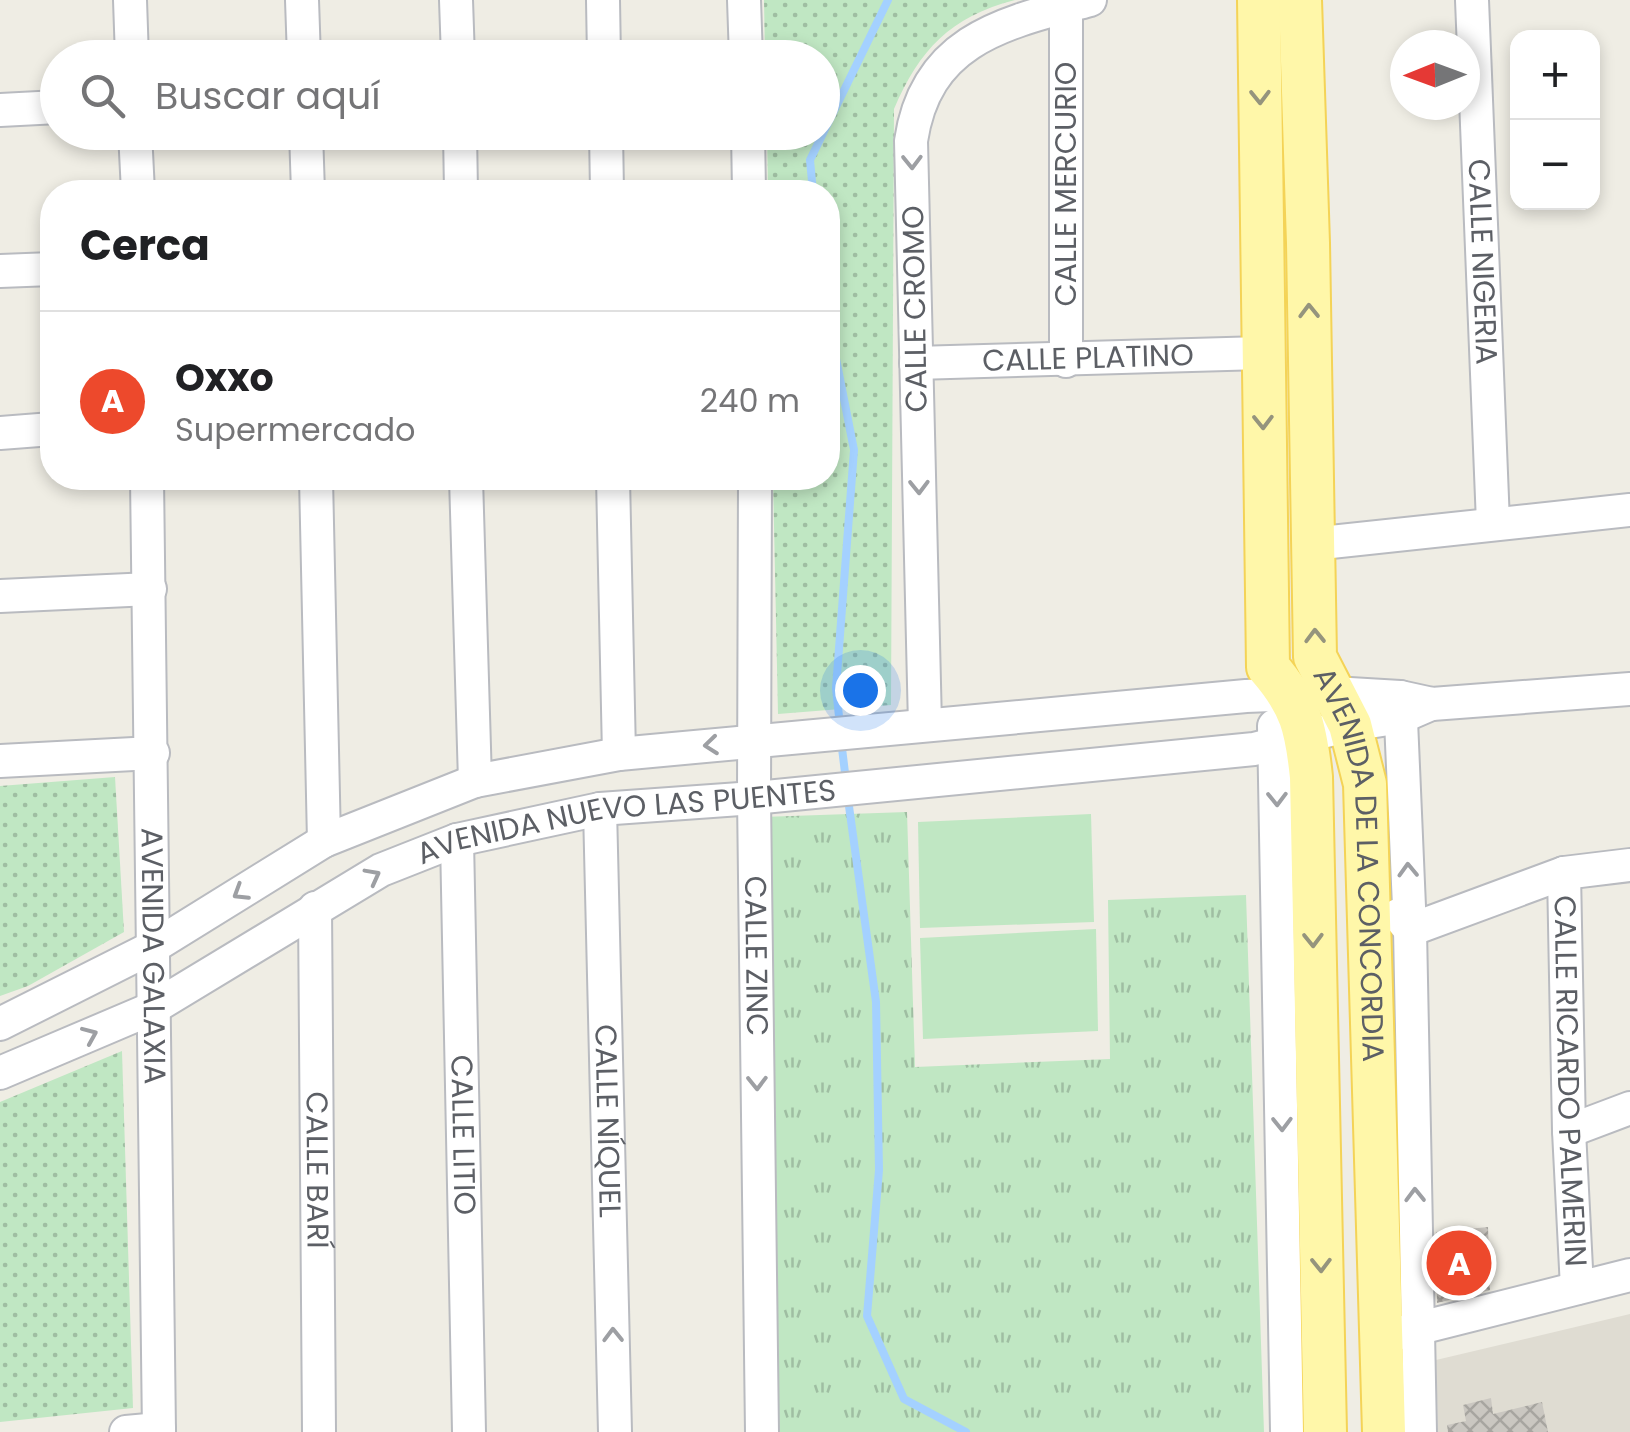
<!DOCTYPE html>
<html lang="es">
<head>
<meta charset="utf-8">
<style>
  :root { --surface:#fff; --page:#f2f2f2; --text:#202124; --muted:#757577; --line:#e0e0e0; --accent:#ed492c }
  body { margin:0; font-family:Poppins,sans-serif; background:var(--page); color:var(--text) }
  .controls { position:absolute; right:30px; top:30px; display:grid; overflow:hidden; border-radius:20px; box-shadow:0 5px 15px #0003 }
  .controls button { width:90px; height:90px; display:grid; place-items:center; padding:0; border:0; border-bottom:2px solid var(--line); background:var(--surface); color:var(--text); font:50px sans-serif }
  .compass { position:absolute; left:1390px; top:30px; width:90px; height:90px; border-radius:50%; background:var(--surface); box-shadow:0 5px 15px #0003; rotate:269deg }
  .you { position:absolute; left:860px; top:690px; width:35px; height:35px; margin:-25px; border:8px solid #fff; border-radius:50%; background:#1a73e8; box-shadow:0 0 0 15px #1a73e833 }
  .badge { display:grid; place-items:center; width:65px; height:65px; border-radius:50%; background:var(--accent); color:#fff; font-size:32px; font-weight:700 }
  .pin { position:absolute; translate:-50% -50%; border:5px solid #fff; box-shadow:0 2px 10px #0006 }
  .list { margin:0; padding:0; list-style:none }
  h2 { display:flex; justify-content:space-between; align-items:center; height:130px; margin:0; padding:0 40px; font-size:42px }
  h2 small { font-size:32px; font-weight:400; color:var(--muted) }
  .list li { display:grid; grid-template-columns:65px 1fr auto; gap:30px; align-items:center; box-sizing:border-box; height:180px; padding:0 40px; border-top:2px solid var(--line) }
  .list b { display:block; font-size:38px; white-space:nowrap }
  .list p { margin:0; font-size:32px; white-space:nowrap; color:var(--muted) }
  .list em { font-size:32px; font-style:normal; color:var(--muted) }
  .icon { flex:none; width:55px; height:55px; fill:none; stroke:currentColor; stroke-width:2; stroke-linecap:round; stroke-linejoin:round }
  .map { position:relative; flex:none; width:1630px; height:1432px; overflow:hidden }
  .search { position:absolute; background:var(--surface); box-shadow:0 5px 15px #0003; left:40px; top:40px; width:800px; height:110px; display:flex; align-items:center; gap:25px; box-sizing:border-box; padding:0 35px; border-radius:55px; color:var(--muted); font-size:38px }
  .panel { position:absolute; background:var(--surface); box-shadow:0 5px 15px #0003; left:40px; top:180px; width:800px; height:310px; border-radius:40px }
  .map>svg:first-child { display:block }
</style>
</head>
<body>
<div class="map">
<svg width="1630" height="1432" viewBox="0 0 1630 1432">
  <defs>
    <pattern id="grass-tufts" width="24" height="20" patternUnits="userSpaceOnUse" patternTransform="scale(2.5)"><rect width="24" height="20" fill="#c0e7c3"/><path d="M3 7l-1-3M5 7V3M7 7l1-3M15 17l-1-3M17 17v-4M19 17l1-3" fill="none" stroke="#9fbea2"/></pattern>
    <pattern id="park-dots" width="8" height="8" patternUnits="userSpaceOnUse" patternTransform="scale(2.5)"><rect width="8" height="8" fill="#c0e7c3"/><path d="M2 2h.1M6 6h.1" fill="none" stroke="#9fbea2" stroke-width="1.8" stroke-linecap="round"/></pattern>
    <pattern id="building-cross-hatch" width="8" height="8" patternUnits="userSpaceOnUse" patternTransform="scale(2.5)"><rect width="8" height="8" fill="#cac7c1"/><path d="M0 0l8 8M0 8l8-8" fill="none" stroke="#a7a5a0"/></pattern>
  </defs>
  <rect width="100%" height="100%" fill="#efede4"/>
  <path fill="#dfdcd2" d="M1630,1314V1432H1438L1436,1360Z"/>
  <path fill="url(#grass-tufts)" d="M907,812L915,1067L1110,1059L1108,900L1246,895L1264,1432H776L760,817Z"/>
  <g fill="url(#park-dots)">
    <path d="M764,0H1015C950,17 920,49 894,109L891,705L778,714L773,478H828V192H768L767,133L822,132V58L765,57Z"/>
    <path d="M115,777L124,932L28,986L0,996V786Z"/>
    <path d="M122,1051L133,1408L0,1422V1102Z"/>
  </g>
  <g fill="#c0e7c3">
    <path d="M1091,814L1094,922L920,928L918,822Z"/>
    <path d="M1096,929L1098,1031L923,1039L920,938Z"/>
  </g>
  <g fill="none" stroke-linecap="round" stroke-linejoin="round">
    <g stroke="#a4d1ff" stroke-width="8">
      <path d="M813,192L810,160L888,0"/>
      <path d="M828,318L854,450L836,688L840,726"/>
      <path d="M841,740L846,781"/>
      <path d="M848,799L876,1002L879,1170L867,1316L904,1399L966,1432"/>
    </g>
  </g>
  <g fill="url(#building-cross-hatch)">
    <path d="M1488,1227L1490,1290L1437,1303L1436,1232Z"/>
    <path d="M1491,1398L1493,1414L1542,1402L1548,1432H1448L1447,1425L1466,1421L1463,1405Z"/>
  </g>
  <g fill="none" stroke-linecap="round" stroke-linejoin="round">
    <g stroke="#b9bbc0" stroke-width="36">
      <g id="minor">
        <path d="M130,0L132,58"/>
        <path d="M302,0L304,58"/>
        <path d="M456,0L458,58"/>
        <path d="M603,0L604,58"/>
        <path d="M744,0L746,58"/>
        <path id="s1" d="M1472,0L1493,523"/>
        <path d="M1066,7V361"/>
        <path d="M0,110L58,107"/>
        <path d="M135,132L138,192"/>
        <path d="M306,132L308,192"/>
        <path d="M460,132L461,192"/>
        <path d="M606,132L607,192"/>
        <path d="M748,132L749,192"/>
        <path d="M0,271L52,269"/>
        <path id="s2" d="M916,363L1262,353"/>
        <path d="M0,433L52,429"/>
        <path id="s3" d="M147,478L159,1432"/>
        <path d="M316,478L324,841"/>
        <path d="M466,478L475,781"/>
        <path d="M613,478L619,754"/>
        <path id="s4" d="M755,478L754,798L762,1432"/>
        <path d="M1312,544L1630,510"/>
        <path d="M0,596L150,589"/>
        <path d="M1400,697L1410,930L1420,1432"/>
        <path d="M925,725L911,141C926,39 1004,23 1090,0"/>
        <path d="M1274,726L1287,1432"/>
        <path d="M0,761L153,753"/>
        <path id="s5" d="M600,809L615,1432"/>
        <path id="s6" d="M457,840L469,1432"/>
        <path id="s7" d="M1564,873L1569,1131L1577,1288"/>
        <path id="s8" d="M315,908L319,1432"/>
        <path d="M1398,915L1410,930L1564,873L1630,865"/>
        <path d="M0,1024L153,947L324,841L475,781L619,754L1246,696L1333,693L1400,697L1432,704L1630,689"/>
        <path id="s9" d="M0,1073L153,1008L381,870L457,840L600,809L754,798L1254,749L1350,725L1401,717L1431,704"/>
        <path d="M1569,1131L1630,1108"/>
        <path d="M1396,1334L1630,1275"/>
        <path d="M126,1432L159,1429"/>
      </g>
    </g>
    <g stroke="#f4d357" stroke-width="46">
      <g id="major">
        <path d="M1259,0L1268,667C1301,705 1306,728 1311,777L1325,1432"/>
        <path id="s10" d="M1300,0L1308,243L1315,657L1350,725L1365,784L1384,1432"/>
      </g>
    </g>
    <use href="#minor" stroke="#fff" stroke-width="32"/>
    <use href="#major" stroke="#fff7a9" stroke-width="42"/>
  </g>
  <defs><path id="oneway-chevron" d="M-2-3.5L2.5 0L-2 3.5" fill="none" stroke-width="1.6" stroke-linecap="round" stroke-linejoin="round" transform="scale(2.5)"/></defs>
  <g stroke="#95947d">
    <use href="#oneway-chevron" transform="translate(1260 97) rotate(89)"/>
    <use href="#oneway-chevron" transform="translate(1309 311) rotate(-91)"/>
    <use href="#oneway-chevron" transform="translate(1263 422) rotate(89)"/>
    <use href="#oneway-chevron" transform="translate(1315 636) rotate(-91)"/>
    <use href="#oneway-chevron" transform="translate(1313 940) rotate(89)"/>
    <use href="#oneway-chevron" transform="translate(1321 1265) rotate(89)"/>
  </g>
  <g stroke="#9d9fa3">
    <use href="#oneway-chevron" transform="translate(912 162) rotate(89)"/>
    <use href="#oneway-chevron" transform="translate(919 487) rotate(89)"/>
    <use href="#oneway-chevron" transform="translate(711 745) rotate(174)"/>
    <use href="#oneway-chevron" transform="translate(1277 799) rotate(89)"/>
    <use href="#oneway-chevron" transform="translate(1408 870) rotate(-92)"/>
    <use href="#oneway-chevron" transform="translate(373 876) rotate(-28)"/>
    <use href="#oneway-chevron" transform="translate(240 893) rotate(148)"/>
    <use href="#oneway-chevron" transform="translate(90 1035) rotate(-23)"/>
    <use href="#oneway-chevron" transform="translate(757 1083) rotate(89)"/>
    <use href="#oneway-chevron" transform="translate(1282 1124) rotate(89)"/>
    <use href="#oneway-chevron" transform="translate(1415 1195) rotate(-91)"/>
    <use href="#oneway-chevron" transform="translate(613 1335) rotate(-91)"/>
  </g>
  <g text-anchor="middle" stroke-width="9" stroke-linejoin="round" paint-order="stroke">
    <g font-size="30" fill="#5c5f65" stroke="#fff">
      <text transform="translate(1066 184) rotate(-90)" y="10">CALLE MERCURIO</text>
      <text dy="10" stroke="none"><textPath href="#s1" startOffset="262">CALLE NIGERIA</textPath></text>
      <text transform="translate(915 309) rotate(-91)" y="10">CALLE CROMO</text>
      <text dy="10" stroke="none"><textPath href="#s2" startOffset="172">CALLE PLATINO</textPath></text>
      <text dy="10" stroke="none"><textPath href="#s9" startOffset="685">AVENIDA NUEVO LAS PUENTES</textPath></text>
      <text dy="10" stroke="none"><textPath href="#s10" startOffset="872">AVENIDA DE LA CONCORDIA</textPath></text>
      <text dy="10" stroke="none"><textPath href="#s3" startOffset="478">AVENIDA GALAXIA</textPath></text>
      <text dy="10" stroke="none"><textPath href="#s4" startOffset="478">CALLE ZINC</textPath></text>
      <text dy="10" stroke="none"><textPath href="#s7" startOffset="208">CALLE RICARDO PALMERIN</textPath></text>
      <text dy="10" stroke="none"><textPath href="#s5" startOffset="312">CALLE NÍQUEL</textPath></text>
      <text dy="10" stroke="none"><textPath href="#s6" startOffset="295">CALLE LITIO</textPath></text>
      <text dy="10" stroke="none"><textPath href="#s8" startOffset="262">CALLE BARÍ</textPath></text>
    </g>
  </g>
</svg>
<div class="controls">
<button>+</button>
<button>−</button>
</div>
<svg class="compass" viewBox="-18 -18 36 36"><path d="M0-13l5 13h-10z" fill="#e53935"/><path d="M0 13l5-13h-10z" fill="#757577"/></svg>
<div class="you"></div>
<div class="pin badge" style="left:1459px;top:1263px">A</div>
<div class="search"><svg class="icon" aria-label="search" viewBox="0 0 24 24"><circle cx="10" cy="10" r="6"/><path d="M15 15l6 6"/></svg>Buscar aquí</div>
<section class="panel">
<h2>Cerca<small></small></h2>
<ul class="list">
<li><span class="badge">A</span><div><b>Oxxo</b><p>Supermercado</p></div><em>240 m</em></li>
</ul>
</section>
</div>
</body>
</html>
